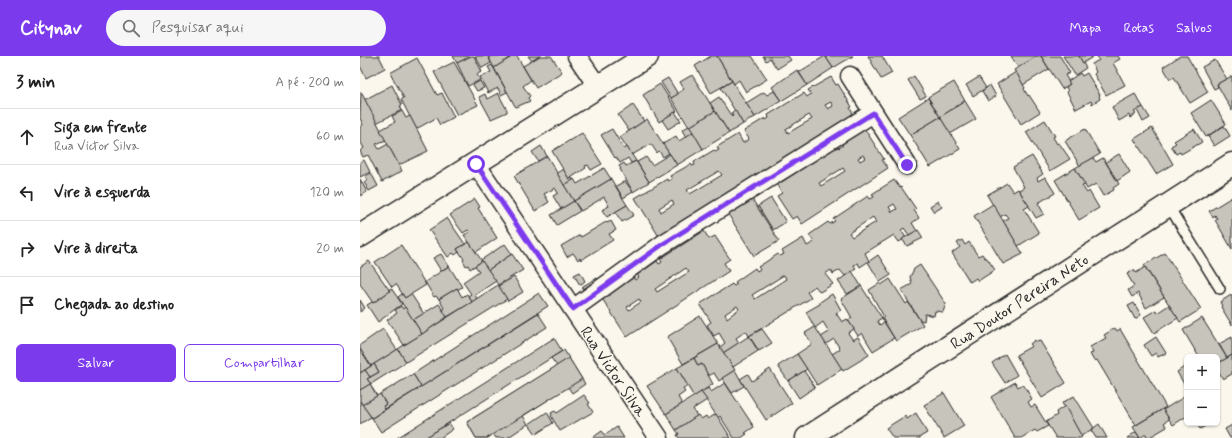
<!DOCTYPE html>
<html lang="pt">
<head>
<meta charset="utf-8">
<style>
  :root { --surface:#fff; --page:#f6f6f6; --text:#222; --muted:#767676; --line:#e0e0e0; --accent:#7c3aed }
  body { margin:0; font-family:Mynerve,sans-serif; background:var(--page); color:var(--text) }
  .controls { position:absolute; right:12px; bottom:12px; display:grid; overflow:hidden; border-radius:6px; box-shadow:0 1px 3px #0004 }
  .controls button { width:36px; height:36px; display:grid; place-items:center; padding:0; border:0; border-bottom:1px solid var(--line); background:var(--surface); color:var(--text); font:20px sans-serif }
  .stop { position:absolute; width:12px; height:12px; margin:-9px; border:3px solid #7c3aed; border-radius:50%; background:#fff }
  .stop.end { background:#7c3aed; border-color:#fff; box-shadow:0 1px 4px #0008 }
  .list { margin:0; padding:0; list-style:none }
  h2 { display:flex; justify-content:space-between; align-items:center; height:52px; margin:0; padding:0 16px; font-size:17px }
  h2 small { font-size:13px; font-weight:400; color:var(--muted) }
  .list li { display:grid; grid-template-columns:26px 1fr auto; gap:12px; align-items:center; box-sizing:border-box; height:56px; padding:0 16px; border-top:1px solid var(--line) }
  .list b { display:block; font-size:15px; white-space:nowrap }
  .list p { margin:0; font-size:13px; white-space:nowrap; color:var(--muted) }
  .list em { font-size:13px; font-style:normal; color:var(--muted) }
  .actions { display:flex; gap:8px; padding:12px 16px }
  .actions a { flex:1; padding:9px 0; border:1px solid var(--accent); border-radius:6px; text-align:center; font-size:14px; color:var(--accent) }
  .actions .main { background:var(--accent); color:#fff }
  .icon { flex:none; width:22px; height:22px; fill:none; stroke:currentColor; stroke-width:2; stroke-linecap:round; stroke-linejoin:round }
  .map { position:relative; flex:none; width:872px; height:382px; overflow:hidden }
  header { display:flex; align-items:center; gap:24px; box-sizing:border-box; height:56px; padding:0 20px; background:var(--accent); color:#fff }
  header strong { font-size:19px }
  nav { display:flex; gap:22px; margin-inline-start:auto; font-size:14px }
  .search { width:280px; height:36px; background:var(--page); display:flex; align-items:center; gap:10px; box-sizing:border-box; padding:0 14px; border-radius:22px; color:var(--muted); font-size:15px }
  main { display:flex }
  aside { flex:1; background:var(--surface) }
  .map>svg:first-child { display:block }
</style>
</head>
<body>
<header>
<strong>Citynav</strong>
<div class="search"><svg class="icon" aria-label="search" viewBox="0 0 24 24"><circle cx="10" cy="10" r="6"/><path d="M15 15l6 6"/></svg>Pesquisar aqui</div>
<nav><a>Mapa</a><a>Rotas</a><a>Salvos</a></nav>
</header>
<main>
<aside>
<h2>3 min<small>A pé · 200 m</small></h2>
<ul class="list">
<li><svg class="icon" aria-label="ahead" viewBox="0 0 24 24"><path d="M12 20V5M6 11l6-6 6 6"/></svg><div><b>Siga em frente</b><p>Rua Victor Silva</p></div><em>60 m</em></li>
<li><svg class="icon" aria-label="left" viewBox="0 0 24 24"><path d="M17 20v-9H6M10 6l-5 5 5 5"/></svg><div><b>Vire à esquerda</b></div><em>120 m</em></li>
<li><svg class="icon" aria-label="right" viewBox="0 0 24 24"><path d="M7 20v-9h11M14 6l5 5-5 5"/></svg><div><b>Vire à direita</b></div><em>20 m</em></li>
<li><svg class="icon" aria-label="arrive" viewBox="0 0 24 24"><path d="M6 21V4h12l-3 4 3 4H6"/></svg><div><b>Chegada ao destino</b></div></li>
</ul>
<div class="actions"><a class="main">Salvar</a><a>Compartilhar</a></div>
</aside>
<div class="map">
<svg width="872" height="382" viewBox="0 0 872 382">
  <rect width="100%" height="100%" fill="#fbf7ec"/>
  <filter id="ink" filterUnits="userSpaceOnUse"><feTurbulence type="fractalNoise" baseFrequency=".025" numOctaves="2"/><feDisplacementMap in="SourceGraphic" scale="8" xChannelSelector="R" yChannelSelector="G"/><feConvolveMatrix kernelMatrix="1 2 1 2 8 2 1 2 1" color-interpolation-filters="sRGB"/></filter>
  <g filter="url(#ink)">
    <g fill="#c7c4bc" stroke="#2b2b2b" fill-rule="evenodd">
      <path d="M0,0H19L25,12L6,22L0,10Z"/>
      <path d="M93,0H109L110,1L97,7Z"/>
      <path d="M114,0L122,16L117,18L120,24L108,30L97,7L111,0Z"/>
      <path d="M115,0H128L131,7L122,12Z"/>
      <path d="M128,0H149L150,2L134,12Z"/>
      <path d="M153,0H157L171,24L163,30L170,40L168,42L170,45L156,51L155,50L134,12Z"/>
      <path d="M168,0H180L172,5Z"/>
      <path d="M180,0H191L202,16L176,32L163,10Z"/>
      <path d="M351,0H357L372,25L351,37L335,10Z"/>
      <path d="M357,0H392L407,23L386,36L379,24L374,28Z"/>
      <path d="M403,0H428L431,4L417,13L410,2L406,5Z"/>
      <path d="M465,0H493L473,12Z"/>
      <path d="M465,0L473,12L447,29L439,16Z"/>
      <path d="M508,0H522L532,17L521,23Z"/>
      <path d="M651,0H677L658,12Z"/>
      <path d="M677,0H681L689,13L663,29L654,14Z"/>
      <path d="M681,0H700L710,17L705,19L710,28L702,33Z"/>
      <path d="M703,0H719L726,12L715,19Z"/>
      <path d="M719,0H734L723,7Z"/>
      <path d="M737,0H758L760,3L753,7L765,29L746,39L734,18L736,16L732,8L739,4Z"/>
      <path d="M820,0H827L848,36L830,47L814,21L810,23L803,11Z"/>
      <path d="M57,2L77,39L82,37L94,61L80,69L76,62L56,73L41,43L44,42L30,17Z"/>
      <path d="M855,4L867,23L857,28L858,31L854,33L842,11Z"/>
      <path d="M94,6L118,49L97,59L74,16Z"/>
      <path d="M132,9L147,36L141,39L138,32L128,37L120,21L131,16L128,11Z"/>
      <path d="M437,14L447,29L421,45L412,31Z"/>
      <path d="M656,16L665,32L664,33L668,40L669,39L680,56L661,68L637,28Z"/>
      <path d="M720,17L722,20L727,17L740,39L739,40L740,43L732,48L731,45L716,53L707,36L708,35L706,31L710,28L708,25Z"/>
      <path d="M332,19L355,55L329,71L311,42L324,33L320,26Z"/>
      <path d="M554,20L566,40L560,43L548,24Z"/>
      <path d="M872,20V55L857,28Z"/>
      <path d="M471,21L476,29L478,28L492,51L490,52L495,61L300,182L275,142L307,123L308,125L312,123L310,120L331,108L332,110L335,109L334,106L354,94L355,96L359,94L357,91L378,78L383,87L389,83L384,75L405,62L406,64L409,62L408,59L444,37L447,41L451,38L448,34ZM471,46L473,50L468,53L465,49ZM449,59L452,63L428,77L426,73ZM359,115L362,119L330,138L327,134ZM312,144L314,148L301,156L299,152Z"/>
      <path d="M619,21L626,32L613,40L606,29Z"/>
      <path d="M308,22L318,38L311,42L301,26Z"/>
      <path d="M120,25L124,32L117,35L113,29Z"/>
      <path d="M372,25L395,61L383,68L361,32Z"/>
      <path d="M594,26L605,45L580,61L568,41Z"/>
      <path d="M300,28L317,55L299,66L283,39Z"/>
      <path d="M32,29L42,49L40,50L42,54L16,67L4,44Z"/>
      <path d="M630,29L636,40L628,45L622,35Z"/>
      <path d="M414,35L421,45L395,61L386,47L404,36L407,39Z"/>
      <path d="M1,36L26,84L16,88L19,93L28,88L42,115L22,126L8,99L3,101L0,95L4,92L0,85V71L3,69L0,62Z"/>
      <path d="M138,37L147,54V56L131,63L119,41L125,38L127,43Z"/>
      <path d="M775,38L783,51L774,56L776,58L770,62L769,59L759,65L752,51Z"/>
      <path d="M359,41L372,61L373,60L371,57L375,54L383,68L369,77L350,47Z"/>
      <path d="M568,42L580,61L550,79L538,61Z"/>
      <path d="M851,44L866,68L846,81L831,57Z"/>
      <path d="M605,45L616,63L590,78L580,61Z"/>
      <path d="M273,49L284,65L269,75L258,59Z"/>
      <path d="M783,51L790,62L783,66L777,54Z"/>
      <path d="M42,55L46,62L50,60L68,95L39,109L20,74L35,66L32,60Z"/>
      <path d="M355,55L369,77L343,93L329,71Z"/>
      <path d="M315,56L321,65L308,73L302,64Z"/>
      <path d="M580,61L600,93L570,111L550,79Z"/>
      <path d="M287,63L309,97L303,101L299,95L297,97L291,88L272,99L260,81Z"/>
      <path d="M685,64L695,80L693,81L697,88L699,87L710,103L690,115L666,76Z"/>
      <path d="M329,70L333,76L326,81L322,74Z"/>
      <path d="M864,70L870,80L854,90L848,80Z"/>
      <path d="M504,72L524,103L522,104L528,112L442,168L437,160L432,163L417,140L422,137L417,129L477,90L479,92L483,89L481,87ZM503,99L505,102L500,105L498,102ZM483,112L485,115L461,130L459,127Z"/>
      <path d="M792,72L813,108L796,118L774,83Z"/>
      <path d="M252,73L264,93L267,91L276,105L271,107L268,102L260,107L256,101L255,102L241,79Z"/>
      <path d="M725,73L740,98L720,110L705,85Z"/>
      <path d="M834,73L842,86L821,98L820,96L816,98L811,90L816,87L814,85Z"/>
      <path d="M333,76L343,93L317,109L303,88L316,80L319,85Z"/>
      <path d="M222,77L242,108L231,114L228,109L225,110L226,112L209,123L192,95Z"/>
      <path d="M181,90L187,100L178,105L172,96Z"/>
      <path d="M310,98L317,109L289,126L277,106L286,101L292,109Z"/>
      <path d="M759,98L770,116L757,125L746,106Z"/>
      <path d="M187,100L214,145L201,153L193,140L198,137L195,132L184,138L189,146L175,155L154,120Z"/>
      <path d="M672,100L683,118L677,122L678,125L685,121L695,137L678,147L684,158L676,162L659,134L664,131L653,111Z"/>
      <path d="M733,102L736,106L743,102L759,128L753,132L754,134L743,140L736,128L727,133L715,112Z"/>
      <path d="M4,104L10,116L0,121V106Z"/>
      <path d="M276,105L289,126L273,136L260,113H261L259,110L264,107L266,110Z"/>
      <path d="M244,112L251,123L214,145L204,129L214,123L217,128Z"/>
      <path d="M715,112L725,129L722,130L727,137L729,135L739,152L719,164L695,124Z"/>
      <path d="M203,113L209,123L212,122L213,124L204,129L197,117Z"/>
      <path d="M11,117L18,130L9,135L4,126L8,124L5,120Z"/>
      <path d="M0,123L7,136L0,140Z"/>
      <path d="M251,123L267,149L247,161L242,154L249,150L244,141L221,155L214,145Z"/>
      <path d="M534,124L540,132L541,131L556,153L554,154L559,162L552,167L557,175L549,179L544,172L541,174L546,182L539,186L534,179L505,197L509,205L500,211L498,207L494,209L496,213L485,220L480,214L473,218L471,214L465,218L473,228L460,236L455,230L447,236L451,242L389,280L386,275L376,282L379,287L363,297L360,291L365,287L359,277L354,280L347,269L351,266L340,248L372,228L374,230L377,228L375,226L395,212L397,215L400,213L398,211L418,198L420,200L424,198L422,195L443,182L447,190L454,186L449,179L468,166L470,168L475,165L473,163L508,140L510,143L514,141L512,138ZM534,148L537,153L532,156L529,151ZM513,161L516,166L492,181L489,177ZM424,219L426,223L395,243L392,239ZM377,250L379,253L367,262L365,258Z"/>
      <path d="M265,125L273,136L263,142L256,130Z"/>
      <path d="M647,127L653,136L658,133L669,150L664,153L679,177L658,190L643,165L648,162L645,158L640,161L627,139Z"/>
      <path d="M872,141V193L855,164L857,163L855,159L853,161L849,155Z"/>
      <path d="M411,142L426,166L413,174L398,150Z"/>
      <path d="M115,143L120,151L118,152L137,182L116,196L104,179L110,176L108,174L103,177L90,159Z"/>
      <path d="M392,143L419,185L394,200L368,158Z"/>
      <path d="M214,145L220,155L197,169L191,159Z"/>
      <path d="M578,145L582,151L574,156L570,150Z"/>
      <path d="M633,148L663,198L643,208L614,160Z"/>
      <path d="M267,149L274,159L262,166L255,156Z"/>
      <path d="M87,162L105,188L97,193L99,196L95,199L93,197L88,201L69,174Z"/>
      <path d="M251,165L256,174L249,178L253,184L221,204L220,202L218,204L213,197L207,201L201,190L220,179L221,181L246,166L247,167Z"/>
      <path d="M558,174L563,182L547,190L542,183Z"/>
      <path d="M344,175L349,183L355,180L370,203L364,207L369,215L267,281L241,241L273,221L275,224L279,221L277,219L297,205L299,208L302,206L300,203ZM326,212L329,216L297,236L295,233ZM279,243L281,246L269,254L267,251Z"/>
      <path d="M602,184L605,189L609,186L618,200L622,198L625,202H627L635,214L618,225L616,222L610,226L592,197L600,191L597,187Z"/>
      <path d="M109,186L122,205L110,213L108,209L106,210L103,204L104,203L97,193Z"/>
      <path d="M145,188L152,198L128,214L121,204Z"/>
      <path d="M41,189L66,229L45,242L36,228L32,231L15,206Z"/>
      <path d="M805,197L841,253L820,266L784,209Z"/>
      <path d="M81,198L89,210L81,215L73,202Z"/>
      <path d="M152,198L163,214L138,229L128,214Z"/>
      <path d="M518,199L531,219L520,226L508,206Z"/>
      <path d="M9,205L30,235L13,247L0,228V211Z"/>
      <path d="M122,205L136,225L115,239L117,243L112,246L108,240L111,238L103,226L119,215L115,210Z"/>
      <path d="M560,209L586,248L583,256L575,255L574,260L565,258L564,265L560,264L541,234L552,228L550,221L554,213Z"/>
      <path d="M89,210L102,231L97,234V232L79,243L76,240L74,241L65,226Z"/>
      <path d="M785,211L804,241L786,252L778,237L772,241L768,234L774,230L767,218L774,214L776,217Z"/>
      <path d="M492,215L501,230L487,238L478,225Z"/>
      <path d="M220,216L225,225L220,229L214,219Z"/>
      <path d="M154,221L163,236L148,245L138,230Z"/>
      <path d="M237,222L241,229L223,236L222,232L223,230Z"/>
      <path d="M530,223L546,248L548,246L563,269L536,285L522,262L524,261L509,234L520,227L521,229Z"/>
      <path d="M138,229L147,243L46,306L38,293Z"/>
      <path d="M501,230L522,262L517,265L520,269L524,266L534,282L513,295L502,277L498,280L488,264L492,262L481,243Z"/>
      <path d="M31,232L42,248L18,266L7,249L12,246L13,247L30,235L28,234Z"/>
      <path d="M97,232L102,241L107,238L112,246L87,261L82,254L84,252L79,243Z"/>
      <path d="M179,237L188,250L61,331L53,318Z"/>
      <path d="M42,238L45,242L51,238L64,258L53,264L38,241Z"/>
      <path d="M472,238L481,254L476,257L482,266L487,263L494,273L488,277L493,284L498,281L509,299L483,315L472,298L480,293L474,283L466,288L461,281L469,276L463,266L455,272L446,256L460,248V246Z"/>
      <path d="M871,239L872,242V269L861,251L862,250L860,246Z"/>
      <path d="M0,244L5,252L0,256Z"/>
      <path d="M774,247L781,259L775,263L768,250Z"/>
      <path d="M79,248L87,261L62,278L53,264Z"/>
      <path d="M809,249L818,262L794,277L784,261L796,254L797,257Z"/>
      <path d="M41,250L43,253L45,251L62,278L44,289L27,264L37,257L35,254Z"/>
      <path d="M178,257L187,271L21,376L12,362Z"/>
      <path d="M340,260L358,288L323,308L307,281Z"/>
      <path d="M842,262L867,302L857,308V301H839L823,274Z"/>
      <path d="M455,271L482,313L457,329L437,298L452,288L445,277Z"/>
      <path d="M755,272L757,275L760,273L806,351L776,369L737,304L734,305L730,298L733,297L730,291L746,282L744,279Z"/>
      <path d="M23,273L37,294L11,310L0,293V289Z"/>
      <path d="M402,273L412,287L399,295L389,280Z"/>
      <path d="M389,280L398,295L373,311L363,297Z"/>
      <path d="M796,281L806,297L798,301L796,297L791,300L784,289Z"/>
      <path d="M872,281V299L867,302L859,288Z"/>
      <path d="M194,282L202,295L65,382H37Z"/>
      <path d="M675,284L676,286L680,285L706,327L682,342L656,299L672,290L670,288Z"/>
      <path d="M358,288L375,314L359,325L354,317L348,320L342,308L338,310L334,302Z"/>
      <path d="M0,293L11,310L0,317Z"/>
      <path d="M38,293L46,306L11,328L7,323L19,316L14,308Z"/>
      <path d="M204,294L225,328L212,337L208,331L163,360L168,368L147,382H136L133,378L128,382H116L107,366L197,310L191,302Z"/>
      <path d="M437,298L447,313L428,325L418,310Z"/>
      <path d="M645,298L657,319L645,327L632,307Z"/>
      <path d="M872,299V318L863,323L857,313V308Z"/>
      <path d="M209,302L222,323L127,382H116L107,366Z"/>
      <path d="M334,302L338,310L342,308L353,328L334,341L317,312Z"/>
      <path d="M14,308L19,316L10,321L5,314Z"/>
      <path d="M827,309V326L824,328L817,316Z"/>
      <path d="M317,312L328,330L323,333L325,336L318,341L322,348L306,358L287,330Z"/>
      <path d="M410,313L432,347L406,364L380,323L388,318L392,325Z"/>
      <path d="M5,314L10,321L7,323L11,328L0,334V317Z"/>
      <path d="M375,314L384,330L372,337L362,322Z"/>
      <path d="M444,315L455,331L439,342L428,325Z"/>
      <path d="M53,318L61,331L25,353L23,350L26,348L20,338Z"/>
      <path d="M655,326L658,331L663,328L672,343L668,346L671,351L675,349L688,370L677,376L675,374L661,382H655L631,341Z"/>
      <path d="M365,327L394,371L385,377L387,378L381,382H374L360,360L358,362L341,336L348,332L351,336Z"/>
      <path d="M10,328L17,340L2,349L0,345V334Z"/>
      <path d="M341,336L347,344L333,353L337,360L316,374L306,358Z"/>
      <path d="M584,337L604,370L584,382L564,349Z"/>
      <path d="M20,338L26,348L23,350L25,353L12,362L2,349Z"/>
      <path d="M224,339L230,347L228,348L233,356L200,375L191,360L192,359L191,357L195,355L197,357Z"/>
      <path d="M827,339V360L813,369L803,354Z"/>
      <path d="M714,340L734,372L721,380L702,347Z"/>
      <path d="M0,345L11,361L0,368Z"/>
      <path d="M705,350L722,381L720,382H696L686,366L697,359L696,356Z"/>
      <path d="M803,353L809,363L804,367L807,371L788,382L786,378L780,382L773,371Z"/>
      <path d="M187,356L193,367L176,378L169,368Z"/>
      <path d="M556,357L567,377L560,381V382H533L526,372L545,360L547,363Z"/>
      <path d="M356,358L371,382H319L317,379L319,378L316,374L338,359L341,363L346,360L348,363Z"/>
      <path d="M89,367L93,373L80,382H65Z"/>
      <path d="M836,367H851L840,373Z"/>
      <path d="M739,368L747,382H736L731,374Z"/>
      <path d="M872,369V382H870L865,373Z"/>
      <path d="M257,371L264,382H232L242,375L245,379Z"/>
      <path d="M776,376L780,382H767Z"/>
    </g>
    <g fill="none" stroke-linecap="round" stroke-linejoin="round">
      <g stroke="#2b2b2b" stroke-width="12">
        <path id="lane" d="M808,149L860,233"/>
      </g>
      <g stroke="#2b2b2b" stroke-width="21">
        <g id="street">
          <path d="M217,0L238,31"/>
          <path d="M490,20L547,109"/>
          <path d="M116,108L299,382"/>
          <path d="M213,253L303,188L513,57"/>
        </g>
      </g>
      <g stroke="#2b2b2b" stroke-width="25">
        <g id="secondary">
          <path d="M0,180L287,0"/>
          <path d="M447,382L872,108"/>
        </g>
      </g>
      <use href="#lane" stroke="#fbf7ec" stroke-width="9"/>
      <use href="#street" stroke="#fbf7ec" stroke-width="18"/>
      <use href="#secondary" stroke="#fbf7ec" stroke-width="22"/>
    </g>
  </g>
  <g fill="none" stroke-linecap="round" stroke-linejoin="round" filter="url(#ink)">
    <path stroke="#7c3aed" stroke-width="5" d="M116,108L213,253L303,188L513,57L547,109"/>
  </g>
  <g text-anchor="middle" stroke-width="3" stroke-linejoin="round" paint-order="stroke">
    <g font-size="16" fill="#2b2b2b" stroke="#fbf7ec">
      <text transform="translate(659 245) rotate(-33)" y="6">Rua Doutor Pereira Neto</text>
      <text transform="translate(254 315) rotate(56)" y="6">Rua Victor Silva</text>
    </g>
  </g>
</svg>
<div class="controls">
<button>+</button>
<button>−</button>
</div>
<div class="stop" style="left:116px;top:108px"></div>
<div class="stop end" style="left:547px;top:109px"></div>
</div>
</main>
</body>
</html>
